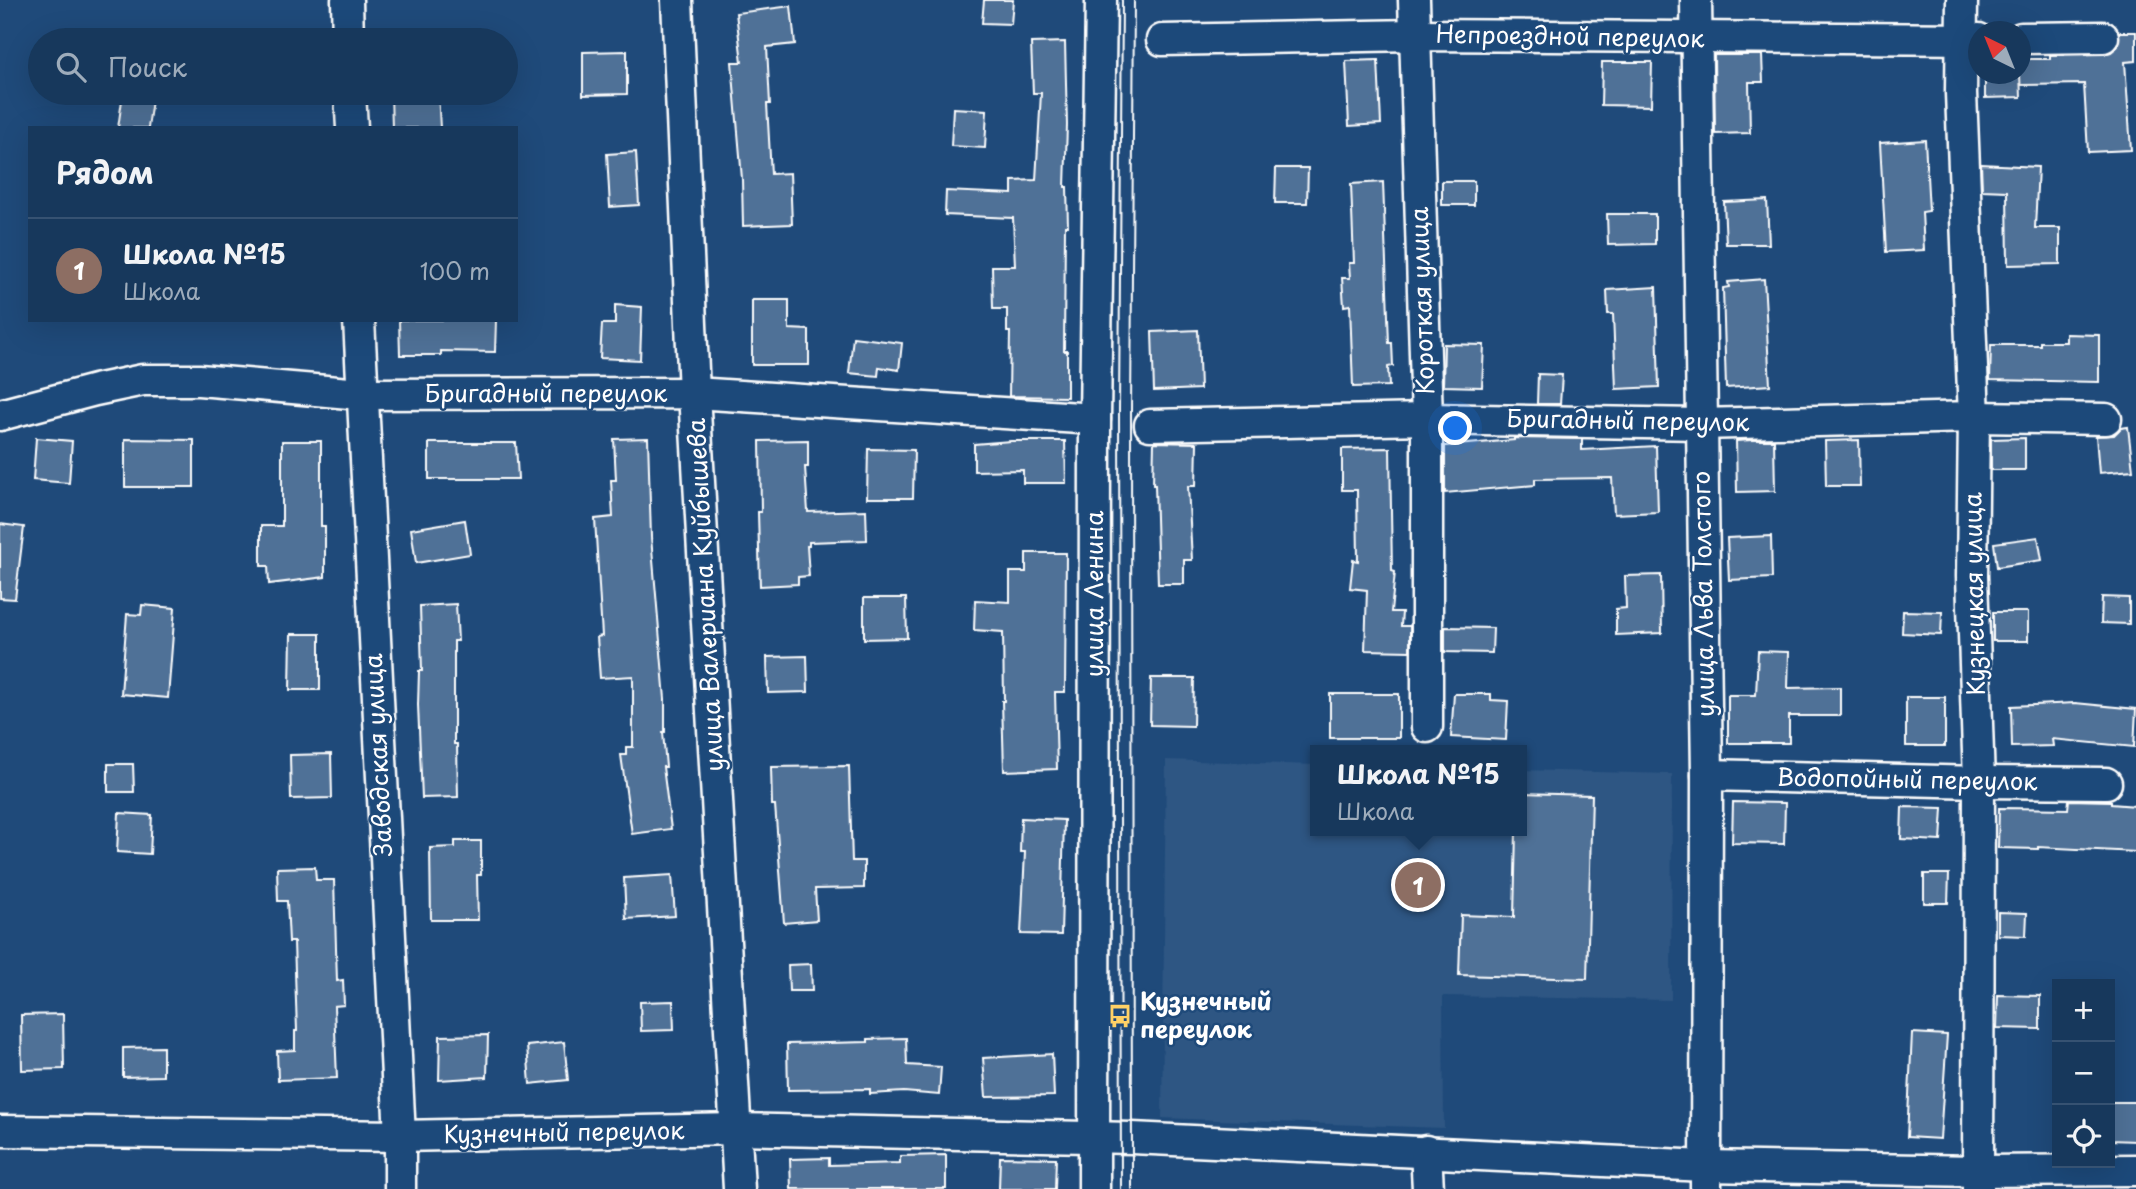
<!DOCTYPE html>
<html lang="ru">
<head>
<meta charset="utf-8">
<style>
  :root { --surface:#17385c; --page:#244365; --text:#f1f3f6; --muted:#9eacbb; --line:#365272; --accent:#ffd166 }
  body { margin:0; font-family:"Playpen Sans",sans-serif; background:var(--page); color:var(--text) }
  .controls { position:absolute; right:21px; bottom:21px; display:grid; overflow:hidden; border-radius:0px; box-shadow:0 7px 28px #0002 }
  .controls button { width:63px; height:63px; display:grid; place-items:center; padding:0; border:0; border-bottom:2px solid var(--line); background:var(--surface); color:var(--text); font:35px sans-serif }
  .compass { position:absolute; left:1968px; top:21px; width:63px; height:63px; border-radius:50%; background:var(--surface); box-shadow:0 7px 28px #0002; rotate:317deg }
  .you { position:absolute; left:1456px; top:429px; width:24px; height:24px; margin:-18px; border:5px solid #fff; border-radius:50%; background:#1a73e8; box-shadow:0 0 0 10px #1a73e833 }
  .badge { display:grid; place-items:center; width:46px; height:46px; border-radius:50%; background:var(--accent); color:#fff; font-size:23px; font-weight:700 }
  .pin { position:absolute; translate:-50% -50%; border:4px solid #fff; box-shadow:0 2px 7px #0006 }
  .popup { position:absolute; left:1310px; top:745px; width:217px; height:91px; box-sizing:border-box; display:grid; place-content:center; border-radius:0px; background:var(--surface); filter:drop-shadow(0 2px 5px #0005); font-size:23px; white-space:nowrap; color:var(--muted) }
  .popup b { font-size:26px; color:var(--text) }
  .popup::after { content:''; position:absolute; left:50%; top:100%; margin-left:-14px; border:14px solid transparent; border-top-color:var(--surface) }
  .list { margin:0; padding:0; list-style:none }
  h2 { display:flex; justify-content:space-between; align-items:center; height:91px; margin:0; padding:0 28px; font-size:30px }
  h2 small { font-size:23px; font-weight:400; color:var(--muted) }
  .list li { display:grid; grid-template-columns:46px 1fr auto; gap:21px; align-items:center; box-sizing:border-box; height:105px; padding:0 28px; border-top:2px solid var(--line) }
  .list b { display:block; font-size:26px; white-space:nowrap }
  .list p { margin:0; font-size:23px; white-space:nowrap; color:var(--muted) }
  .list em { font-size:23px; font-style:normal; color:var(--muted) }
  .icon { flex:none; width:38px; height:38px; fill:none; stroke:currentColor; stroke-width:2; stroke-linecap:round; stroke-linejoin:round }
  .map { position:relative; flex:none; width:2136px; height:1189px; overflow:hidden }
  .search { position:absolute; background:var(--surface); box-shadow:0 7px 28px #0002; left:28px; top:28px; width:490px; height:77px; display:flex; align-items:center; gap:18px; box-sizing:border-box; padding:0 24px; border-radius:38px; color:var(--muted); font-size:26px }
  .panel { position:absolute; background:var(--surface); box-shadow:0 7px 28px #0002; left:28px; top:126px; width:490px; height:196px; border-radius:0px }
  .map>svg:first-child { display:block }
</style>
</head>
<body>
<div class="map">
<svg width="2136" height="1189" viewBox="0 0 2136 1189">
  <rect width="100%" height="100%" fill="#1f4a7a"/>
  <filter id="ink" filterUnits="userSpaceOnUse"><feTurbulence type="fractalNoise" baseFrequency=".0143" numOctaves="2"/><feDisplacementMap in="SourceGraphic" scale="14" xChannelSelector="R" yChannelSelector="G"/><feConvolveMatrix kernelMatrix="1 2 1 2 8 2 1 2 1" color-interpolation-filters="sRGB"/></filter>
  <g filter="url(#ink)">
    <path fill="#2e5683" d="M1166,760L1315,765V831H1521V770L1672,774L1671,1000L1443,996L1444,1128L1162,1118Z"/>
    <g fill="#507197" stroke="#fff" stroke-width="2">
      <path d="M984,0H1013L1011,24L982,23Z"/>
      <path d="M791,6L795,44L767,47L770,104H767L771,174L790,173L792,224L743,226L742,179L732,62H742L736,13Z"/>
      <path d="M2119,32H2136V61L2125,62L2131,150L2088,152L2084,84L2020,85V59H2050V55L2104,54L2111,52L2118,46Z"/>
      <path d="M1065,42L1067,125L1065,187H1067L1068,226H1065L1064,351H1067V397L1009,396L1010,332H1007V309H993L992,266H1015L1013,218L945,215L946,191L1012,194V181L1036,180L1041,93H1033L1031,43Z"/>
      <path d="M627,51V94L583,95V52Z"/>
      <path d="M1714,55H1762L1763,82H1749L1750,133L1715,134Z"/>
      <path d="M1378,60L1381,124L1349,126L1346,61Z"/>
      <path d="M1602,62H1652L1651,106L1601,105Z"/>
      <path d="M1985,74H2020L2021,97L1985,98Z"/>
      <path d="M123,93H153L148,128H118Z"/>
      <path d="M391,93H438L440,128H392Z"/>
      <path d="M953,108L987,110L985,148L951,146Z"/>
      <path d="M1925,140L1929,211L1922,212L1924,250L1886,252L1880,143Z"/>
      <path d="M636,152L639,205L610,207L607,154Z"/>
      <path d="M1981,164L2038,167L2035,228H2060V264L2008,265L2007,191L1982,190Z"/>
      <path d="M1276,168H1308L1307,203H1275Z"/>
      <rect x="1442" y="181" width="32" height="24"/>
      <path d="M1383,182L1389,343H1392L1393,366L1388,367L1389,386L1353,387L1350,305L1344,306L1342,278H1350L1349,263H1354L1351,184Z"/>
      <path d="M1767,200L1769,244H1726L1724,202Z"/>
      <path d="M1607,214H1655V244L1608,245Z"/>
      <path d="M1764,279L1770,385L1726,388L1723,288L1729,287L1728,282Z"/>
      <path d="M1656,287L1659,387L1616,389L1613,314H1608L1607,290Z"/>
      <path d="M752,300H789V329L809,330V365H752Z"/>
      <path d="M615,305L642,307L640,360L600,358L602,324H615Z"/>
      <path d="M399,320H496L495,352L441,351V355H400Z"/>
      <path d="M1198,330L1200,389L1154,391L1152,332Z"/>
      <path d="M2066,334L2099,335V382L1990,380L1991,345H2040V342H2066Z"/>
      <path d="M853,337L902,343L899,370L879,367L878,376L849,373Z"/>
      <path d="M1444,344L1484,345L1482,387L1443,386Z"/>
      <path d="M1538,374L1562,375L1560,404H1537Z"/>
      <path d="M2128,427L2133,470L2099,473L2096,436L2114,435L2121,428Z"/>
      <path d="M36,438L72,441L69,483L33,480Z"/>
      <path d="M648,438L651,537L665,699V732H663L666,767H663L671,829L632,834L621,755H626V747H633V676L600,678L597,637L602,636L595,519L613,517L611,480H616L614,439Z"/>
      <path d="M1514,438L1582,439V450L1656,446L1658,512L1614,514L1612,478L1535,479V485L1445,493V446L1514,440Z"/>
      <path d="M2025,438V470H1991V439Z"/>
      <path d="M125,439L194,440V487H125Z"/>
      <path d="M808,440V467H805L808,512L866,510L867,540L809,542V546H807L809,576L798,577V584L760,586L758,512H761L760,441Z"/>
      <path d="M1752,440H1774L1775,491L1737,492L1736,441Z"/>
      <path d="M1859,440L1860,486H1826L1825,441Z"/>
      <path d="M282,441H321V526H325V577L269,584L268,566H261V526H282Z"/>
      <path d="M1011,441H1065L1066,483H1023V470L974,471V444Z"/>
      <path d="M1154,442L1197,443L1196,486H1188L1192,560H1184V584H1158L1155,485H1153Z"/>
      <path d="M429,443H516L518,479H429Z"/>
      <path d="M1390,448L1392,571L1395,572L1391,612H1402L1401,626H1410V651L1365,650L1367,590L1350,588L1353,560L1358,561L1357,490H1342V449Z"/>
      <path d="M868,449L914,450L913,498H867Z"/>
      <path d="M465,520L470,554L416,563L411,529Z"/>
      <path d="M0,524L24,527L15,599L0,598Z"/>
      <path d="M1771,536L1772,578L1729,580L1727,538Z"/>
      <path d="M2038,537L2042,560L1997,567L1994,543Z"/>
      <path d="M1026,553H1066L1065,692H1055L1057,769L1004,771L1002,701H1004L1003,632L974,630L975,600L1010,602V572H1026Z"/>
      <path d="M1661,575L1662,633L1616,635V609L1626,608L1625,576Z"/>
      <path d="M2102,597L2129,598V624L2101,623Z"/>
      <path d="M864,598H906L907,638L864,639Z"/>
      <path d="M456,604L458,641H454V744H457L458,797L422,798L418,705L419,671H422L420,606Z"/>
      <path d="M142,605L175,608L168,698L121,694L127,614L141,615Z"/>
      <path d="M1903,611L1942,612L1941,635L1902,633Z"/>
      <rect x="1993" y="612" width="35" height="29"/>
      <path d="M1445,627L1493,628L1492,653L1445,652Z"/>
      <path d="M291,634H320V690H290Z"/>
      <path d="M1758,651L1789,652L1788,688L1840,687V716H1789V743H1728V695H1756Z"/>
      <path d="M807,656L808,692L768,693L767,657Z"/>
      <path d="M1151,678H1194L1193,726L1150,725Z"/>
      <rect x="1330" y="694" width="69" height="44"/>
      <path d="M1454,694H1491V700L1508,701L1506,740L1451,737Z"/>
      <rect x="1906" y="697" width="39" height="49"/>
      <path d="M2075,703L2136,709L2134,747L2052,739L2053,746L2012,747L2011,706Z"/>
      <path d="M331,754L332,798L291,799L290,755Z"/>
      <path d="M108,764H133L134,792H108Z"/>
      <path d="M849,766L852,861H864V888L815,889L817,920L784,923L775,805H772L771,767Z"/>
      <path d="M1521,793L1592,795L1587,979L1459,975L1461,915L1514,917L1516,831H1521Z"/>
      <path d="M2069,800L2111,801V804L2136,806V852L2038,847V849L1998,848L1999,808L2068,809Z"/>
      <path d="M1733,802L1785,803L1784,844L1732,843Z"/>
      <path d="M1902,807L1943,808L1941,841L1901,839Z"/>
      <path d="M119,813L152,815L150,854L117,852Z"/>
      <path d="M1021,818L1064,820L1061,935L1021,934L1025,852H1020Z"/>
      <path d="M455,841H481V875H477L478,920H431L430,848L455,847Z"/>
      <path d="M315,867L316,880H334L337,981L343,980L344,1005L334,1006L337,1078L278,1080L277,1051L295,1050V1031H297L294,942H289L287,901H278L277,868Z"/>
      <path d="M1924,874H1949L1948,903H1924Z"/>
      <path d="M672,875L675,916L626,919L624,878Z"/>
      <path d="M1998,912L2027,913L2026,936L1998,935Z"/>
      <path d="M811,964L812,991H789L788,965Z"/>
      <path d="M1998,995L2040,996V1029L1997,1028Z"/>
      <path d="M673,1001L674,1030L641,1031L640,1002Z"/>
      <path d="M63,1014L64,1069L22,1070L21,1015Z"/>
      <path d="M1912,1033L1947,1035L1940,1139L1907,1137Z"/>
      <path d="M488,1035L487,1077L439,1080L440,1036Z"/>
      <path d="M906,1038L907,1065L941,1067L939,1095L904,1092L870,1094V1089L788,1090L787,1044L868,1042V1039Z"/>
      <path d="M564,1042L568,1080L530,1084L527,1046Z"/>
      <path d="M163,1047V1076L123,1077V1048Z"/>
      <path d="M1052,1054L1054,1096L986,1097L983,1058Z"/>
      <path d="M2110,1102H2136V1141L2110,1140Z"/>
      <path d="M946,1155V1189H791L790,1159L829,1158V1165L900,1163V1156Z"/>
      <path d="M1000,1157L1056,1158L1055,1189H999Z"/>
    </g>
    <g fill="none" stroke-linecap="round" stroke-linejoin="round">
      <g stroke="#fff" stroke-width="35">
        <g id="minor">
          <path d="M347,0L348,40"/>
          <path d="M677,0L694,393L739,1189"/>
          <path d="M1414,0L1427,419V727"/>
          <path d="M1696,0L1707,775L1706,1189"/>
          <path d="M1962,0L1961,93L1974,417L1972,576L1979,782L1978,1189"/>
          <path d="M2021,38L2103,37"/>
          <path d="M1162,40L1415,35L1979,39"/>
          <path d="M350,93L352,128"/>
          <path d="M359,320L400,1136V1189"/>
          <path d="M0,415L95,390L143,380H199L361,394L694,393L1095,419"/>
          <path d="M1150,425L1427,419L1700,424L1974,417L2106,419"/>
          <path d="M1707,775L1979,782L2106,783"/>
          <path d="M0,1131L400,1136L736,1129L1132,1138L1705,1166L1977,1171L2136,1170"/>
          <path d="M1426,1151L1428,1189"/>
          <path d="M1094,1189L1095,419L1101,0"/>
        </g>
      </g>
      <use href="#minor" stroke="#1f4a7a" stroke-width="30"/>
      <g stroke="#fff" stroke-width="2">
        <path d="M1121,1189L1119,410L1122,0"/>
        <path d="M1132,1189L1131,411L1134,0"/>
      </g>
    </g>
  </g>
  <defs>
    <g id="bus-bare" transform="scale(1.89)"><path d="M-5-6H5V4H4V6H2V4H-2V6H-4V4H-5ZM-3.5-4V0h7V-4ZM-3.5 1.2v1.5H-2V1.2ZM2 1.2v1.5H3.5V1.2Z" fill="#ffd166" stroke="#1f4a7a" stroke-width="2.5" paint-order="stroke"/></g>
  </defs>
  <g fill-rule="evenodd">
    <use href="#bus-bare" x="1120" y="1016"/>
  </g>
  <g text-anchor="middle" stroke-width="5" stroke-linejoin="round" paint-order="stroke">
    <g font-size="24" fill="#fff" stroke="#1f4a7a">
      <text transform="translate(1570 37) rotate(1)" y="8">Непроездной переулок</text>
      <text transform="translate(1423 301) rotate(-92)" y="8">Короткая улица</text>
      <text x="546" y="402">Бригадный переулок</text>
      <text transform="translate(1628 421) rotate(1)" y="8">Бригадный переулок</text>
      <text transform="translate(1095 594) rotate(-90)" y="8">улица Ленина</text>
      <text transform="translate(1704 594) rotate(-91)" y="8">улица Льва Толстого</text>
      <text transform="translate(1975 594) rotate(-91)" y="8">Кузнецкая улица</text>
      <text transform="translate(706 595) rotate(-93)" y="8">улица Валериана Куйбышева</text>
      <text transform="translate(379 755) rotate(-93)" y="8">Заводская улица</text>
      <text transform="translate(1907 780) rotate(1)" y="8">Водопойный переулок</text>
      <text transform="translate(564 1133) rotate(-1)" y="8">Кузнечный переулок</text>
    </g>
    <g font-size="24" font-weight="bold" fill="#fff" stroke="#1f4a7a" text-anchor="start">
      <text x="1140" y="1010">Кузнечный<tspan x="1140" dy="28">переулок</tspan></text>
    </g>
  </g>
</svg>
<div class="controls">
<button>+</button>
<button>−</button>
<button><svg class="icon" aria-label="locate" viewBox="0 0 24 24"><circle cx="12" cy="12" r="6"/><path d="M12 2v4M12 18v4M2 12h4M18 12h4"/></svg></button>
</div>
<svg class="compass" viewBox="-18 -18 36 36"><path d="M0-13l5 13h-10z" fill="#e53935"/><path d="M0 13l5-13h-10z" fill="#9eacbb"/></svg>
<div class="you"></div>
<div class="pin badge" style="left:1418px;top:885px;background:#8d6e63">1</div>
<div class="popup"><b>Школа №15</b>Школа</div>
<div class="search"><svg class="icon" aria-label="search" viewBox="0 0 24 24"><circle cx="10" cy="10" r="6"/><path d="M15 15l6 6"/></svg>Поиск</div>
<section class="panel">
<h2>Рядом<small></small></h2>
<ul class="list">
<li><span class="badge" style="background:#8d6e63">1</span><div><b>Школа №15</b><p>Школа</p></div><em>100 m</em></li>
</ul>
</section>
</div>
</body>
</html>
